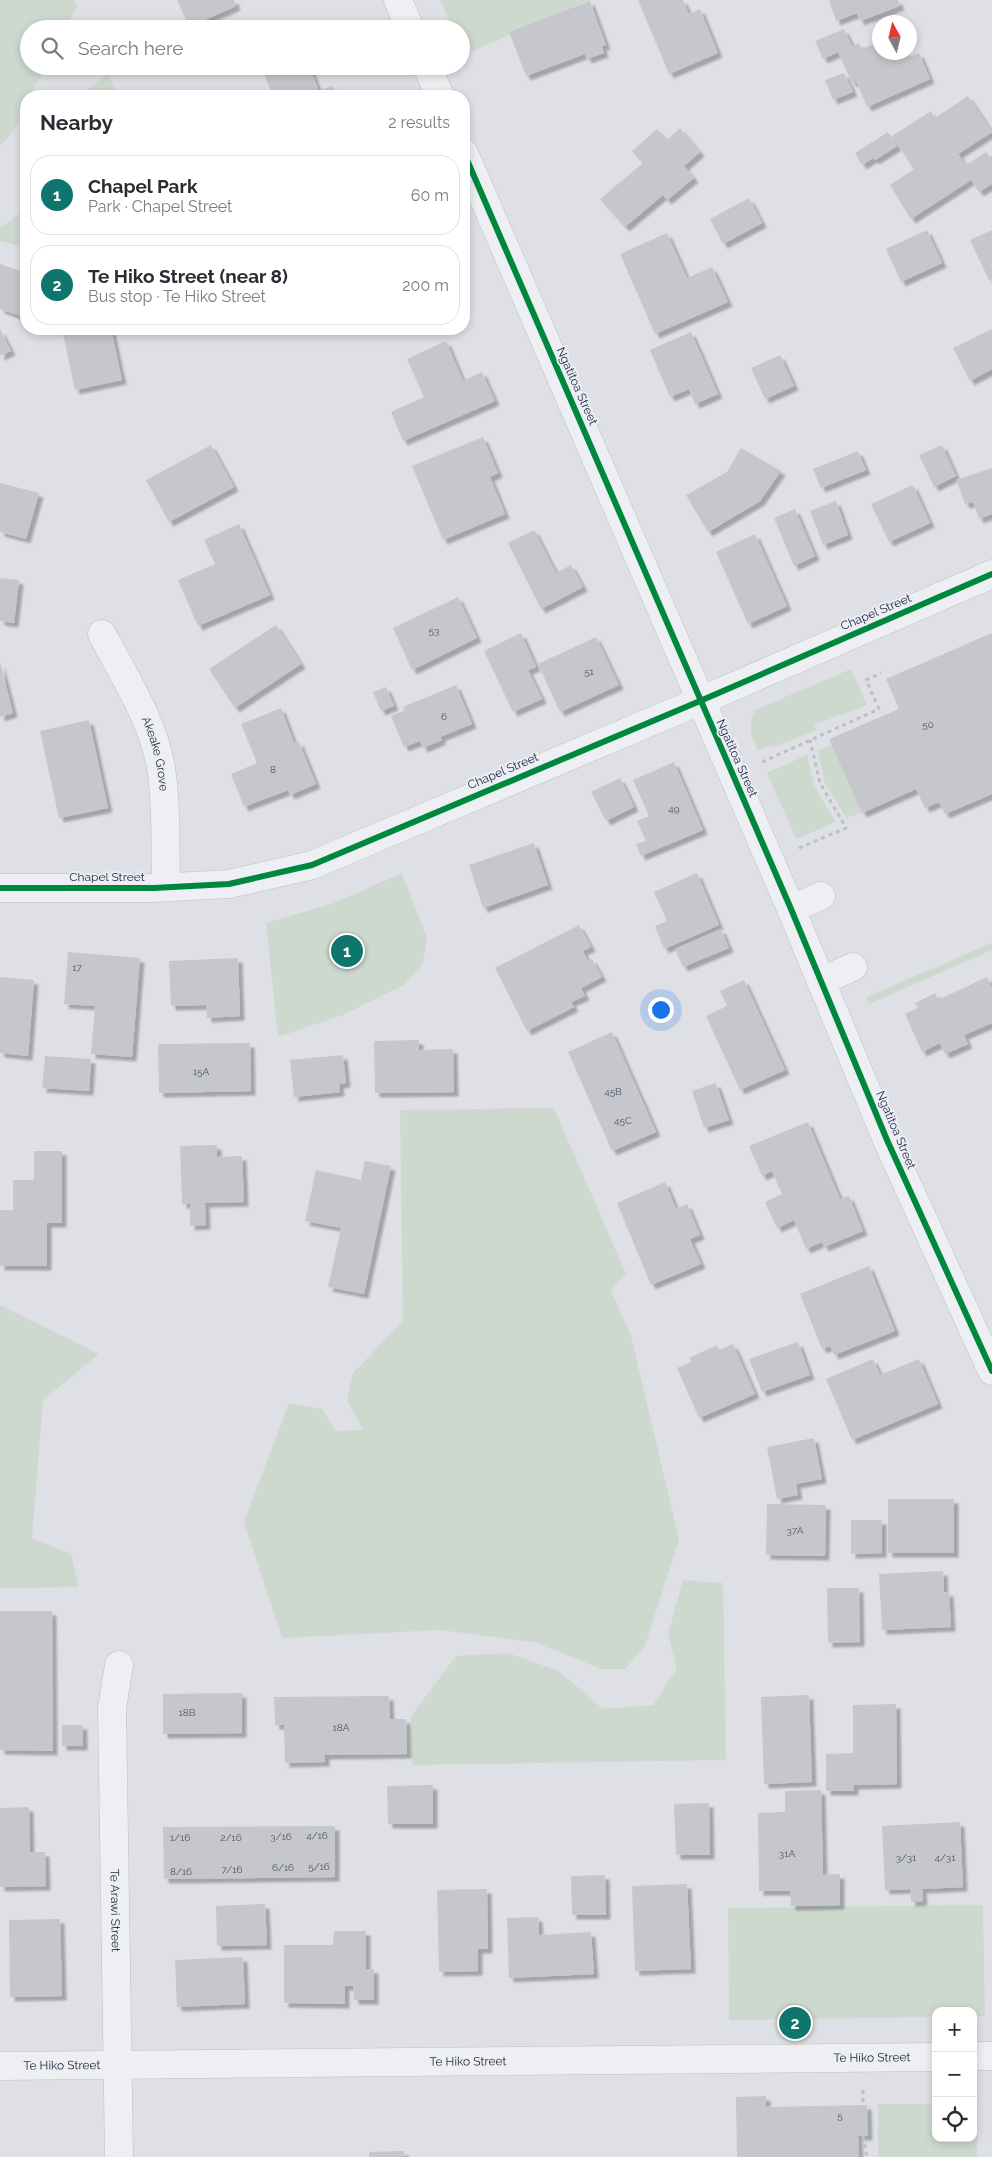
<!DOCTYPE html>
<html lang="en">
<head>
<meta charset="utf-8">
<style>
  :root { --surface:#fff; --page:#f2f2f3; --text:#2b2b33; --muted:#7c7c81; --line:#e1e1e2; --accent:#0f766e }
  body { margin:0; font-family:Raleway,sans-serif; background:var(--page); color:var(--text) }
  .controls { position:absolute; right:15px; bottom:15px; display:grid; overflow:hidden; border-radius:10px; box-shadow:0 2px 8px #0003 }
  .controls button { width:45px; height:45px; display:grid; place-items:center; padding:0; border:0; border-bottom:1px solid var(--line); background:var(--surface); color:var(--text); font:25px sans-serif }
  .compass { position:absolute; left:872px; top:15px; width:45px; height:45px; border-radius:50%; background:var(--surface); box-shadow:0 2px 8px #0003; rotate:352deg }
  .you { position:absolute; left:660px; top:1009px; width:18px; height:18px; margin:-12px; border:4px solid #fff; border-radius:50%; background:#1a73e8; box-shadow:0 0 0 8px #1a73e833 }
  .badge { display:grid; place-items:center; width:32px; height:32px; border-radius:50%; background:var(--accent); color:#fff; font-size:16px; font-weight:700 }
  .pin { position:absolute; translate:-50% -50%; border:2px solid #fff; box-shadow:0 1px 5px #0006 }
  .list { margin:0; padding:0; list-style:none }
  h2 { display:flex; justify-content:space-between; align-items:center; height:65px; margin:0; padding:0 20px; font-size:21px }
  h2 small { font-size:16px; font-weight:400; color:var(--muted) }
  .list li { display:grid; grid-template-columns:32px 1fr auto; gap:15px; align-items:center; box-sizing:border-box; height:80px; margin:0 10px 10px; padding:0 10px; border:1px solid var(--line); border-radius:20px }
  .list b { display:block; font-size:19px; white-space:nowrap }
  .list p { margin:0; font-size:16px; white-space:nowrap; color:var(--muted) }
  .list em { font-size:16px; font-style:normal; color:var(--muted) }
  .icon { flex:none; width:28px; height:28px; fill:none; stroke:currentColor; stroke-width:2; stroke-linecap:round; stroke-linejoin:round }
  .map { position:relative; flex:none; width:992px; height:2157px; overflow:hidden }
  .search { position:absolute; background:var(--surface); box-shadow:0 2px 8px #0003; left:20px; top:20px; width:450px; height:55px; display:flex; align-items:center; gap:12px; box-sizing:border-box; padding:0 18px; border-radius:28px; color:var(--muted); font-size:19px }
  .panel { position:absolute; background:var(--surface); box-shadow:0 2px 8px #0003; left:20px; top:90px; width:450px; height:245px; border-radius:20px }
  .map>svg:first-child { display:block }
</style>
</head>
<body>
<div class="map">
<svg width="992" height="2157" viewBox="0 0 992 2157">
  <defs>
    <filter id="shadow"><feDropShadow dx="4.5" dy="4.5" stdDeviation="1" flood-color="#0004"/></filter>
  </defs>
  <rect width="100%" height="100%" fill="#dfe0e5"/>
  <g fill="#cdd9ce">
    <path d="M0,0H74L77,7L65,29H29V66H46L30,96H26C26,111 13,137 0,145Z"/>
    <path d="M440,0H590L464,55L461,48V29H453Z"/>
    <path d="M108,74L117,96H86L88,90Z"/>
    <path d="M26,209V247L0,241V228Z"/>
    <path d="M851,669L867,705L814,725L816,730L774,747L773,745L758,751C751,736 747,726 755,710Z"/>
    <path d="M832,744L862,813L846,818L824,781L818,751Z"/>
    <path d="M807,755L814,785L836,822L796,839L767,773Z"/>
    <path d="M402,873L427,938L423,963L404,985L343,1015L278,1037L266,923L334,903Z"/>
    <path d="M992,943V950L869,1004L866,997Z"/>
    <path d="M554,1108L626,1274L611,1290L631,1336L679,1539L645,1646L625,1669H601L534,1642L440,1630L282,1638L244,1522L289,1403L322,1409L335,1431L363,1430L347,1400L353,1373L403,1321L400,1110Z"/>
    <path d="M0,1305L99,1354L43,1400L32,1538L71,1554L79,1587L0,1588Z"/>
    <path d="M683,1580L723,1583L726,1760L412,1765L411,1716L456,1656L508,1653L559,1671L603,1709L653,1705L677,1668L668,1634Z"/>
    <path d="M983,1905L985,2016H973V2011H936V2017L729,2020L728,1908Z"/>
    <path d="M878,2104H936V2138H973V2116L977,2118V2157H878Z"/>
  </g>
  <g fill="#c5c7cc" filter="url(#shadow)">
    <path d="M177,0H234L236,6L189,27Z"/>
    <path d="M638,0H683L689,14L700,9L718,53L669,74Z"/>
    <path d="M829,0H898L900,6L860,21L857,13L836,21Z"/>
    <path d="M590,1L606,45L602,46L604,53L587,59L585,54L526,76L509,32Z"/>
    <path d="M844,29L852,46L859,43L862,49L880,41V52H907L909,57L919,53L930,79L867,107L856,81L852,83L838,52L823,59L815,41Z"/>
    <path d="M261,66H309L319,91L332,86L336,96H273Z"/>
    <path d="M844,73L853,92L833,100L825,80Z"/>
    <path d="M968,96L992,132L958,154L966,165L986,152L992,161V184L979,192L971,180L911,219L890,185L914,169L892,136L931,111L935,118Z"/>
    <path d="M680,128L700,152L684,166L694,178L667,200L663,195L625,227L600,199L643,163L632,151L657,129L667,140Z"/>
    <path d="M888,132L897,146L875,160L873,158L862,165L855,153Z"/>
    <path d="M749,198L762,223L723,244L710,219Z"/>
    <path d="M927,230L942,263L901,282L886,249Z"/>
    <path d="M992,230V279L989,280L970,240Z"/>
    <path d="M667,233L687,278L712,267L728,302L655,334L620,254Z"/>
    <path d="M0,264L26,273L24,317L0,309Z"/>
    <path d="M0,329L11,351L0,356Z"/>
    <path d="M62,329H111L122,380L75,390Z"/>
    <path d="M992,329V369L970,381L953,348Z"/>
    <path d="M691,332L718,394L695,404L689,389L670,397L650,350Z"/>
    <path d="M446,341L463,381L482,372L495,401L403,441L391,412L424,397L407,359Z"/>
    <path d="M780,355L794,386L765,399L751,368Z"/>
    <path d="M483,437L498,473L490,477L505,514L443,540L412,466Z"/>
    <path d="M211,445L234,487L169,522L146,480Z"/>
    <path d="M942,445L956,476L934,487L919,455Z"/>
    <path d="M741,448L781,471L760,501L708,532L686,495L727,472Z"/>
    <path d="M858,451L866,470L821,488L813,469Z"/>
    <path d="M992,468V514L979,519L973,502L965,504L956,480Z"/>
    <path d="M0,483L39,493L26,539L0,532Z"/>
    <path d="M913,485L930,523L889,542L871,504Z"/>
    <path d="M836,501L848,535L823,545L810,511Z"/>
    <path d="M795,509L815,556L794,566L774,518Z"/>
    <path d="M239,524L270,595L198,626L178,580L215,564L204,540Z"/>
    <path d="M534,530L556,573L571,565L583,587L541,609L508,543Z"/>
    <path d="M755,534L787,606L748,624L716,552Z"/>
    <path d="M0,578L19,580L14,623L0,621Z"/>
    <path d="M458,597L477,638L412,670L393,628Z"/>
    <path d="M276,625L301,664L235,708L209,669Z"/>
    <path d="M521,633L536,667L528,670L542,699L513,712L484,651Z"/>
    <path d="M992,633V794L945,814L939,802L925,808L916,789L862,813L829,739L899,709L886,679Z"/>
    <path d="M596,637L619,685L560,712L538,664Z"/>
    <path d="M0,662L13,713L0,717Z"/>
    <path d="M456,685L472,724L440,737L442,740L423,748L420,741L404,747L391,716L405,710L403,707Z"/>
    <path d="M386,687L394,706L381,711L373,692Z"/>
    <path d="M281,708L294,743L299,742L316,784L290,795L288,790L244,807L231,774L257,763L241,724Z"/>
    <path d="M89,720L108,808L59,818L40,731Z"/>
    <path d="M674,762L703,830L641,856L636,844L646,841L637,821L649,816L633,780Z"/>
    <path d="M620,778L634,807L606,821L591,792Z"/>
    <path d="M534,843L548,885L483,908L469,865Z"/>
    <path d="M697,873L719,925L664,949L655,926L667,921L654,892Z"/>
    <path d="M579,925L591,947L583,951L588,961L592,959L602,977L581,988L585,996L571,1002L574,1007L527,1031L495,968Z"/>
    <path d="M721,929L729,948L683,967L675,949Z"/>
    <path d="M68,952L140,958L132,1057L91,1054L95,1006L64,1004Z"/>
    <path d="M238,958L240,1016L207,1018L206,1005L171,1006L169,961Z"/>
    <path d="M0,977L34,980L28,1056L0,1053Z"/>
    <path d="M987,977L992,988V1023L964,1035L968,1044L945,1054L940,1043L922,1052L905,1014L918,1008L915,1003L935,993L938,1000Z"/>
    <path d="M744,980L785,1070L740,1090L706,1016L727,1006L720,991Z"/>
    <path d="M612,1032L656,1132L612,1151L568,1052Z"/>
    <path d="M419,1040V1050L453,1049L454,1092L375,1093L374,1041Z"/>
    <path d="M250,1043L251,1091L159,1093L158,1044Z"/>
    <path d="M343,1055L346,1083L339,1084L340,1092L294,1097L290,1060Z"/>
    <path d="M45,1056L91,1059L89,1091L42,1088Z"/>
    <path d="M716,1083L729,1120L704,1128L692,1091Z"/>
    <path d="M808,1122L840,1199L849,1196L863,1231L824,1247L822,1242L806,1249L794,1220L777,1228L765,1202L782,1194L772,1171L762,1176L749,1146Z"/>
    <path d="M217,1145V1157L242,1156L244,1202L205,1203L206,1225L190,1226V1204H182L180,1146Z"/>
    <path d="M34,1151H62V1223H47V1266H0V1210H13V1180H34Z"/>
    <path d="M365,1161L391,1166L364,1294L328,1287L341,1228L305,1221L316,1170L361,1180Z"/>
    <path d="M665,1182L676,1209L687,1204L700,1235L690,1239L701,1264L651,1285L617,1203Z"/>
    <path d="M869,1266L895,1331L834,1355L830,1346L822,1349L800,1294Z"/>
    <path d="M798,1342L810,1375L762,1392L749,1359Z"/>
    <path d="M733,1344L755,1394L699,1418L677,1368L691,1362L689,1358L717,1345L719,1350Z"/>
    <path d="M873,1359L880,1375L919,1359L938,1404L852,1440L826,1379Z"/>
    <path d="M814,1438L822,1479L796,1484L798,1495L777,1499L767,1447Z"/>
    <rect x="888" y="1499" width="66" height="54"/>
    <path d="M767,1504L826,1505L825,1556L766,1555Z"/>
    <path d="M851,1520H882V1553L851,1554Z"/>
    <path d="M943,1571L944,1592H949L951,1627L882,1630L879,1574Z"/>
    <path d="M827,1588H859L860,1642L828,1643Z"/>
    <path d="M0,1611H52L53,1751L0,1750Z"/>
    <path d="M242,1693V1733L163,1734V1694Z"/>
    <path d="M809,1695L812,1782L764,1784L761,1697Z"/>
    <path d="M389,1696L390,1719H406L407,1754L325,1755V1762L285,1763L284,1725H275L274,1697Z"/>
    <path d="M896,1704L897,1784L854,1785V1791H826V1754L853,1753V1705Z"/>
    <rect x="62" y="1725" width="21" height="21"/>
    <path d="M433,1785V1824H388L387,1786Z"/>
    <path d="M821,1790L823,1875L840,1874V1905L791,1906L790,1891H759L758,1813L785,1812V1791Z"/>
    <path d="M709,1803L710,1855H676L674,1804Z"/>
    <path d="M29,1807L30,1852H45L46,1886L0,1887V1808Z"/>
    <path d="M960,1822L963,1887L922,1889L923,1901L911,1902L910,1889L885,1890L882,1826Z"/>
    <path d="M335,1826V1877L164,1879L163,1827Z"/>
    <path d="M605,1875L606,1915H572L571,1876Z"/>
    <path d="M687,1884L691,1969L635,1971L632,1886Z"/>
    <path d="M487,1889L488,1949H478V1971L439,1972L437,1890Z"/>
    <path d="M265,1904L267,1945L217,1946L216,1906Z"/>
    <path d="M538,1917L539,1935L591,1932L594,1974L509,1978L507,1918Z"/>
    <path d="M60,1919L62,1996L10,1997L9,1920Z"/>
    <path d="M334,1931H366V1969H374V2000H354L353,1986H345V2004L284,2003V1945H333Z"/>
    <path d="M243,1957L245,2004L177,2007L175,1960Z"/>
    <path d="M766,2096V2107L867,2105L868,2136H858L859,2157H737L736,2097Z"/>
    <path d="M404,2151V2157H369V2152Z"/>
  </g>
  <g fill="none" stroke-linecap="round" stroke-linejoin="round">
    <g stroke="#bdbec3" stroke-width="29">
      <g id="minor">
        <path d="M398,0L410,29"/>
        <path d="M427,66L440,96"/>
        <path d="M464,153L791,909L887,1140L992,1371"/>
        <path id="s1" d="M102,634C125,678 156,725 162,775C167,812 165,850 166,887"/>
        <path d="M0,888H154L229,884L312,865L700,701L992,574"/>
        <path d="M791,909L821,896"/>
        <path d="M821,981L853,967"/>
        <path id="s2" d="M119,1665L112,1708L119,2157"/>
        <path d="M973,2056H992"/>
        <path id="s3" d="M0,2066L936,2057"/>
      </g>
    </g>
    <g stroke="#bdbfc5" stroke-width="3" stroke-dasharray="4 4" stroke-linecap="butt">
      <path d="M762,762L879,709L866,680L881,673"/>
      <path d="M799,848L846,828L820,783L810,740"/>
      <path d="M863,2090V2105"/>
      <path d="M863,2136L867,2157"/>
    </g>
    <use href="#minor" stroke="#eeeff2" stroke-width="28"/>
    <g stroke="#ebeef5" stroke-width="9">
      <g id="cycleway">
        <path d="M464,153L791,909L887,1140L992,1371"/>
        <path d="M0,888H154L229,884L312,865L700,701L992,574"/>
      </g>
    </g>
    <use href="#cycleway" stroke="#00873e" stroke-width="6"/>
  </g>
  <g text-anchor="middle" stroke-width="4" stroke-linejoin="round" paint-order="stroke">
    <g font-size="10" fill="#4e5464">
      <text x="434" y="634">53</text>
      <text x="589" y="675">51</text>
      <text x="444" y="720">6</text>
      <text x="928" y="728">50</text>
      <text x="273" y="773">8</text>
      <text x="674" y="812">49</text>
      <text x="77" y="971">17</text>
      <text x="201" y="1075">15A</text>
      <text x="613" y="1095">45B</text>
      <text x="623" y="1124">45C</text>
      <text x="795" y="1534">37A</text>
      <text x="187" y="1716">18B</text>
      <text x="341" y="1731">18A</text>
      <text x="317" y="1839">4/16</text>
      <text x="281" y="1840">3/16</text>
      <text x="180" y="1841">1/16</text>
      <text x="231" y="1841">2/16</text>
      <text x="787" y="1857">31A</text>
      <text x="906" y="1861">3/31</text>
      <text x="945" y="1861">4/31</text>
      <text x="319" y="1870">5/16</text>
      <text x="283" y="1871">6/16</text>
      <text x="232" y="1873">7/16</text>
      <text x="181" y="1875">8/16</text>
      <text x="840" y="2119">5</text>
    </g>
    <g font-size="12" fill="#242b40" stroke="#ebeef5">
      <text transform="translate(577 386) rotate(66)" y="4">Ngatitoa Street</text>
      <text transform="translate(876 612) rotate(-23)" y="4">Chapel Street</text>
      <text dy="4" stroke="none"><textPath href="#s1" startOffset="132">Akeake Grove</textPath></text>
      <text transform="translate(737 758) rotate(66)" y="4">Ngatitoa Street</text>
      <text transform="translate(503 771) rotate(-23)" y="4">Chapel Street</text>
      <text x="107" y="881">Chapel Street</text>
      <text transform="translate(896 1130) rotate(67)" y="4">Ngatitoa Street</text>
      <text dy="4" stroke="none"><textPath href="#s2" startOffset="246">Te Arawi Street</textPath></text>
      <text dy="4" stroke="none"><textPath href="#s3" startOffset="872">Te Hiko Street</textPath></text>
      <text dy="4" stroke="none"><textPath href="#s3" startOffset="468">Te Hiko Street</textPath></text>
      <text dy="4" stroke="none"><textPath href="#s3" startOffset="62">Te Hiko Street</textPath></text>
    </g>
  </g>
</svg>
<div class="controls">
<button>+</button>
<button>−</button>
<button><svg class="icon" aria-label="locate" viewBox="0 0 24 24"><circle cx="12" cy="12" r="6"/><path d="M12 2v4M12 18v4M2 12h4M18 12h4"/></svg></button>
</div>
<svg class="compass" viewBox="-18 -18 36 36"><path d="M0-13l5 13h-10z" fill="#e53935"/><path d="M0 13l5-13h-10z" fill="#7c7c81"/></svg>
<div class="you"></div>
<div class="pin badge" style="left:347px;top:951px">1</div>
<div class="pin badge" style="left:795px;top:2023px">2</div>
<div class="search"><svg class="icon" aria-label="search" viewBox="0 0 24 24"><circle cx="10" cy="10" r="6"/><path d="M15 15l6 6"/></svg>Search here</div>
<section class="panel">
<h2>Nearby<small>2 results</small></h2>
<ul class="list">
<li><span class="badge">1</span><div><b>Chapel Park</b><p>Park · Chapel Street</p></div><em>60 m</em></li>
<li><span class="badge">2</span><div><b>Te Hiko Street (near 8)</b><p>Bus stop · Te Hiko Street</p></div><em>200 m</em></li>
</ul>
</section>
</div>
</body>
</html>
